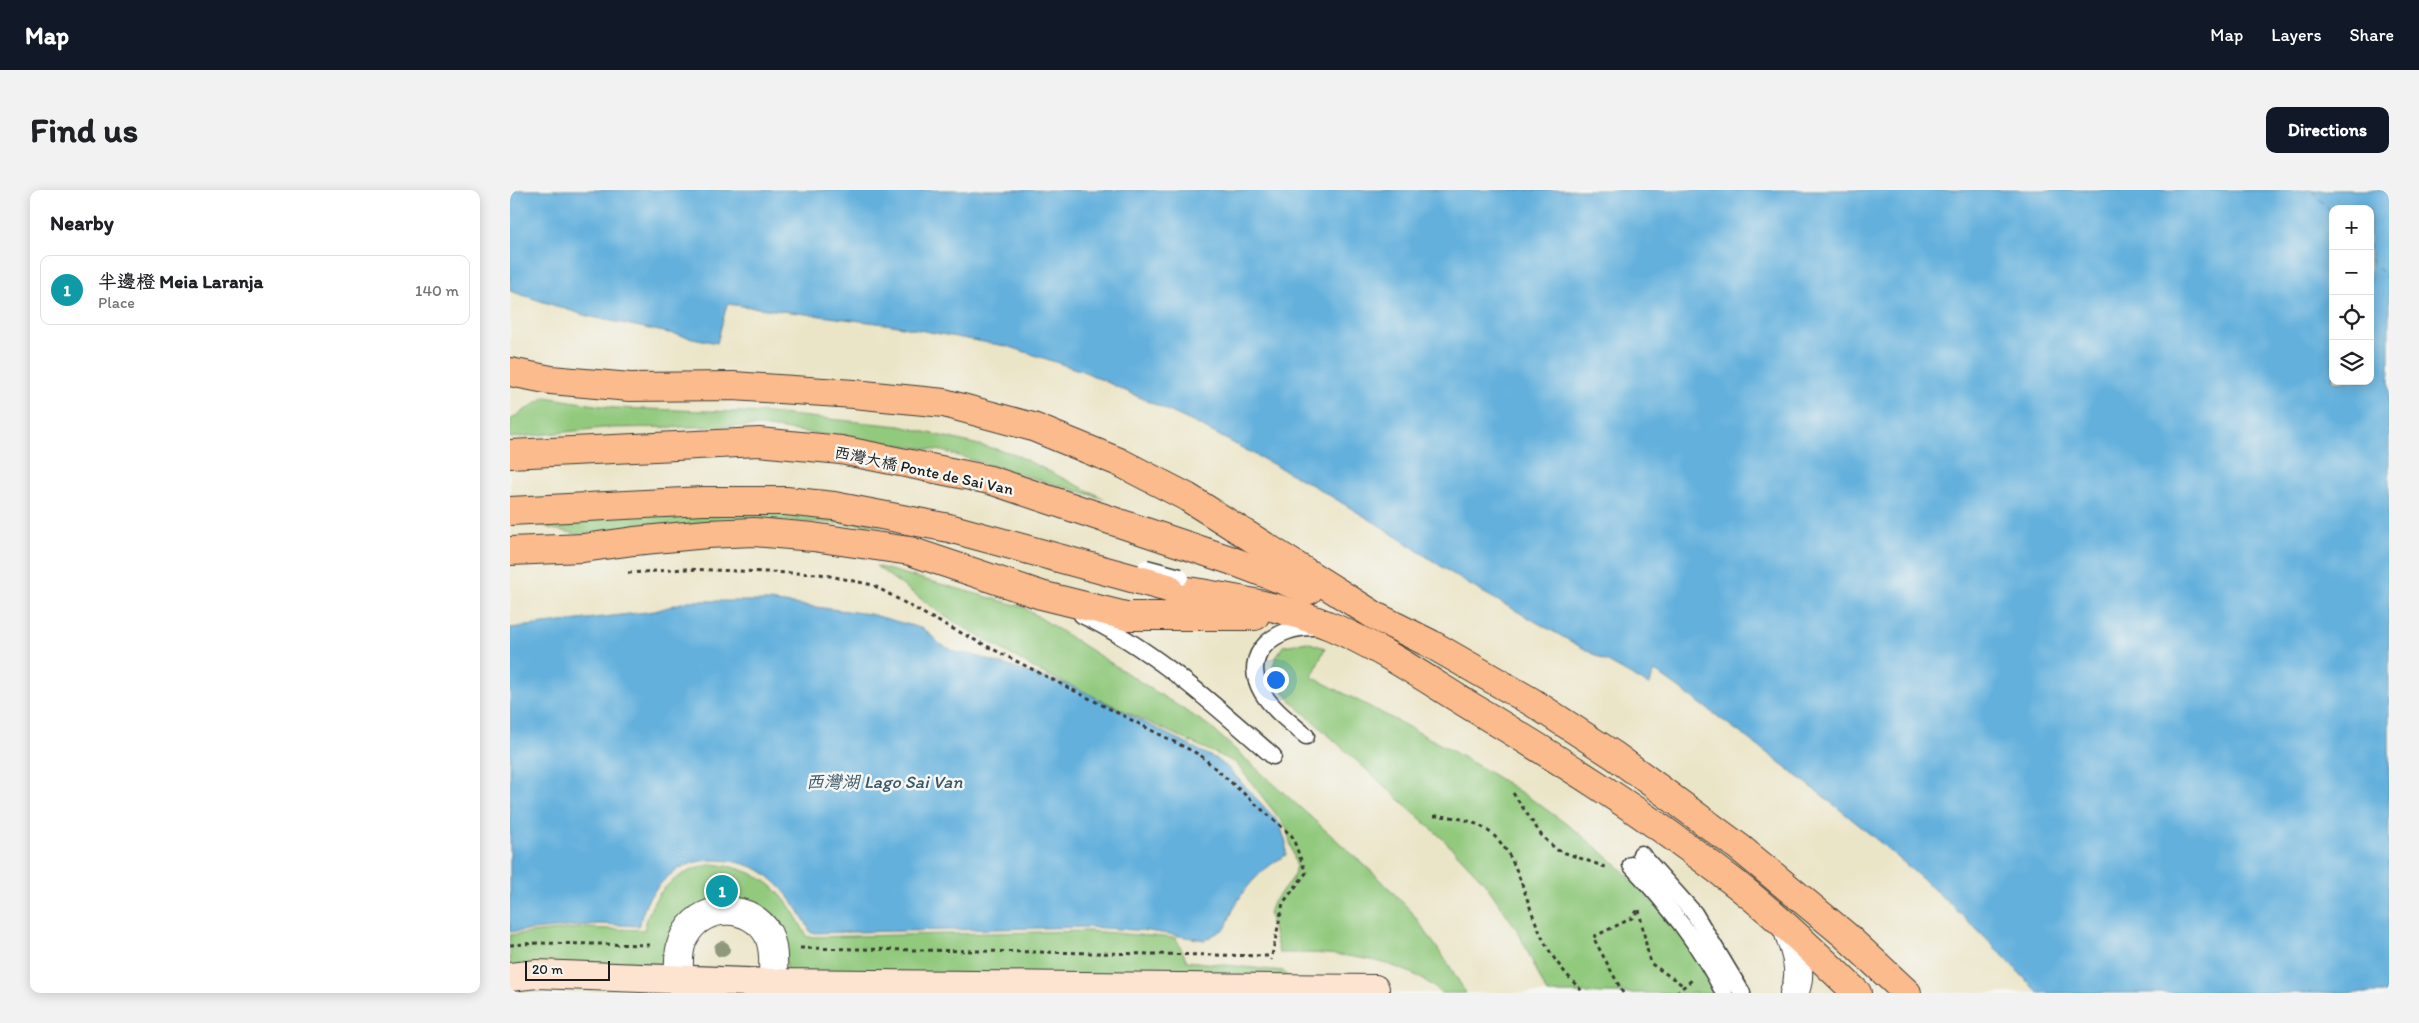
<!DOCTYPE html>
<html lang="en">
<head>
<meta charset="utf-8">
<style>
  :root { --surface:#fff; --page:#f2f2f2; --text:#202124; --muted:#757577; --line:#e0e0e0; --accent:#111827 }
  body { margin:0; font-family:Itim,"LXGW WenKai TC",sans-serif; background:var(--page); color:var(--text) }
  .controls { position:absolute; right:15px; top:15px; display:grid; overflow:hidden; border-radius:10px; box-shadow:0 2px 12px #0003 }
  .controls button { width:45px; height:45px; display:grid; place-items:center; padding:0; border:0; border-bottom:1px solid var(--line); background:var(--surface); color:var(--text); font:25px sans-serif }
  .scale { position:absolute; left:15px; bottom:12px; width:85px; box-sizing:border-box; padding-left:5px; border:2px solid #1c1c1c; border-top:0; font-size:14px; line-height:18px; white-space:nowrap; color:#1c1c1c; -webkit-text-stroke:4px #f6f6f2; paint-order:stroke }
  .you { position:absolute; left:765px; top:489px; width:18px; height:18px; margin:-12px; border:4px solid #fff; border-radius:50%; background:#1a73e8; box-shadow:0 0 0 8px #1a73e833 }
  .badge { display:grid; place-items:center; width:32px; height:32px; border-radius:50%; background:var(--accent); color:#fff; font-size:16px; font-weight:700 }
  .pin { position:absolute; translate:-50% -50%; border:2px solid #fff; box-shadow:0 1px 5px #0006 }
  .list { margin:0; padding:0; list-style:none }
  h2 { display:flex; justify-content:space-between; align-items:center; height:65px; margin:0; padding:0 20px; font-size:21px }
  h2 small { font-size:16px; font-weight:400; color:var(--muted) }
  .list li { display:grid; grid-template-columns:32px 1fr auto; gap:15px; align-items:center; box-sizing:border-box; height:70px; margin:0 10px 10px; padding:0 10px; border:1px solid var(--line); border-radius:10px }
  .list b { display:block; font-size:19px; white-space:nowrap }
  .list p { margin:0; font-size:16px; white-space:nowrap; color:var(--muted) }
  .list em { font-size:16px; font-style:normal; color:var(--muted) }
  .icon { flex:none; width:28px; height:28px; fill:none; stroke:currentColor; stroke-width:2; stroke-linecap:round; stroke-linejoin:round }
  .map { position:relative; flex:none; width:1879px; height:803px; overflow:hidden; border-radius:10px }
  header { display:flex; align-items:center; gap:30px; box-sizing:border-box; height:70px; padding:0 25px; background:var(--accent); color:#fff }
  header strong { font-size:24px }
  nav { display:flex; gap:28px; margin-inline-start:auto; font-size:18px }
  .intro { display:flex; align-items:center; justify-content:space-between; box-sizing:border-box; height:120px; padding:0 30px }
  h1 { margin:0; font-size:35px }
  .button { padding:12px 22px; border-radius:10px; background:var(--accent); color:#fff; font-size:18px; font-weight:700 }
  main { display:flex; gap:30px; padding:0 30px }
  aside { flex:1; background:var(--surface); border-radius:10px; box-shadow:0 2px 12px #0003 }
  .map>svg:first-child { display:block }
</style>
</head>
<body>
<header>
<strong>Map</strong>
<nav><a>Map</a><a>Layers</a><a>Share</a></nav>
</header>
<div class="intro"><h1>Find us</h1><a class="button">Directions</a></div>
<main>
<aside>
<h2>Nearby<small></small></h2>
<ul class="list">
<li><span class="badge" style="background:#0f9aa8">1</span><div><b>半邊橙 Meia Laranja</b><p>Place</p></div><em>140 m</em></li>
</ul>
</aside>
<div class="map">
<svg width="1879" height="803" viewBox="0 0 1879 803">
  <rect width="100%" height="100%" fill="#f6f6f2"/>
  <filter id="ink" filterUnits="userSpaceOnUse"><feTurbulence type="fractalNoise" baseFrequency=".02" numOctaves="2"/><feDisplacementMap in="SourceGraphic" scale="10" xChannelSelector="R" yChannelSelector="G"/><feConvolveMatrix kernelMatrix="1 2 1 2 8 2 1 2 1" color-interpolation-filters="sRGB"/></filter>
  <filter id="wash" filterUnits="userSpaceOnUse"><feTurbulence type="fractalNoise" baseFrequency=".0096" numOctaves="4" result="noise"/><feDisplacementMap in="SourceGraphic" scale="20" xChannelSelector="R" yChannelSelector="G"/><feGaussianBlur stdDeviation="1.12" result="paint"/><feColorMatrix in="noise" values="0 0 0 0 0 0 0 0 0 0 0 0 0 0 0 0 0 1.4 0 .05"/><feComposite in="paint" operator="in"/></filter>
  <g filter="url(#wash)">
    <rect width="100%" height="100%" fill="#ebe5c8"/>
    <g fill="#91c97d" stroke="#56724c">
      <path d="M35,207L104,218L259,223L390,236L502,263L595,309L432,261L251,236L93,238L0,248V230Z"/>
      <path d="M273,309L371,335L247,330L67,344L42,339L0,322Z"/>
      <path d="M366,376L513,417L698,535L871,690L901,721L937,772L956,803H931C892,766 820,762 769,763L759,723L763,712L783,688L786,675L776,637L726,573L529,481L433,425Z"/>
      <path d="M797,452L815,458L802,487C930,553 1080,625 1168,742C1183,760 1197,780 1205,803H1037L1008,741L974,692L935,651L783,513C764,490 754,484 773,456Z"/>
      <path d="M203,674C255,680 274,701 297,747L579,741L666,748L677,771L773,781L787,798L278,786L273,757L198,720L157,790L0,789V745L70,738L134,740C142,701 165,682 203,674Z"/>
    </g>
    <g fill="#64b0dd" stroke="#40667c" fill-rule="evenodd">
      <path d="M0,0H1879V803H1528C1417,680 1279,577 1145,481L1139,495L958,394L867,334L804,296L689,235L575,182L500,157L382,135L217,114L207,153L77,126L0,101ZM1823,19H1860V191H1823Z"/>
      <path d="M178,411H259L360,424L414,439L430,454L448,463L463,465L567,498L708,570L718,578L770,634L776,653V665C746,682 726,706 716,738L695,750L638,741L578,737L301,743C290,720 273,695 251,681C232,670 198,666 177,675C163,680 150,693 142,704C135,713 132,725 129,736L89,734L0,742V438L145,421Z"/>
    </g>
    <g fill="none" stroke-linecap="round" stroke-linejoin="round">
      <g stroke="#395769" stroke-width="1" stroke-dasharray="6 5" stroke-linecap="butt">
        <path d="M1802,0L1823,25"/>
        <path d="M1860,69L1879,91"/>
      </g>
    </g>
  </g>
  <g filter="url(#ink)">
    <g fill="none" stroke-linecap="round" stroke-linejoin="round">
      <g stroke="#3b3a36" stroke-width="19">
        <g id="lane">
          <path d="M572,425C645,460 703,514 763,566"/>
          <path d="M796,546C781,533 762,519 752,502C729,462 768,436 804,437"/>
          <path d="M1131,664L1184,723L1232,803"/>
          <path d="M1121,675C1158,715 1190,754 1214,803"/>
        </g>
      </g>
      <g stroke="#3b3a36" stroke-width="30">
        <g id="street">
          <path d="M1277,738C1284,758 1294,782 1284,803"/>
          <path d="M169,790C169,774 167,756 177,742C195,713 241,714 258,744C265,759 263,777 263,793"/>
        </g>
      </g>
      <g stroke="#3b3a36" stroke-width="30">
        <path id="secondary" d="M0,787L27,784L263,793L865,799"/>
      </g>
      <g stroke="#3b3a36" stroke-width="30">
        <g id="primary">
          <path d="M0,182L41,190L120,197L223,196L344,204L434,213L523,237L609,272L677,307L867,427L921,454L1022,512L1105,566L1230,658L1335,745L1397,803"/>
          <path d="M0,264L249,252L331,260L480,290L720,370L799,400"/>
          <path d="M0,361L73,358L124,351L197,344L244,342L303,347L400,361L531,405L616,426H745"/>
          <path d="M658,398C713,406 769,415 820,436C870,457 916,489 962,517C1048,569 1133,622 1213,684C1261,720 1304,762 1347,803"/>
        </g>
      </g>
      <g stroke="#3b3a36" stroke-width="3" stroke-dasharray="4 4" stroke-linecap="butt">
        <path d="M118,383L175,379L310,384L363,395L418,426L690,565L782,646L796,683L773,713L761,770"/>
        <path d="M1003,603L1032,646L1047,660L1098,678"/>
        <path d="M924,626C1011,627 1004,694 1036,755C1046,773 1059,788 1074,803"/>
        <path d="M1129,720L1140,773L1174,796"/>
        <path d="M0,755L28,753L142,755"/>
        <path d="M290,758L761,766"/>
        <path d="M1113,803L1083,747L1122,728L1129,718"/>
        <path d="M1166,803L1182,790"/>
      </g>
      <use href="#lane" stroke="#fff" stroke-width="16"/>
      <use href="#street" stroke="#fff" stroke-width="28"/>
      <use href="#secondary" stroke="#fde4d1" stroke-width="28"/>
      <use href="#primary" stroke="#fbbb8c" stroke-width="28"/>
      <g stroke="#3b3a36" stroke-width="19" stroke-linecap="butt">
        <path id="lane-bridge" d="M636,378L670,387"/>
      </g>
      <g stroke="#3b3a36" stroke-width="30" stroke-linecap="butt">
        <path id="primary-bridge" d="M0,321L193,311H276L324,316L439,338L658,398"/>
      </g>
      <use href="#lane-bridge" stroke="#fff" stroke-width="16"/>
      <use href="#primary-bridge" stroke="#fbbb8c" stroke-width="28"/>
    </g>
    <g fill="#90987c">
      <circle cx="218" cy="703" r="8"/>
      <circle cx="212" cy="759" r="8"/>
    </g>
  </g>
  <g text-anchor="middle" stroke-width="5" stroke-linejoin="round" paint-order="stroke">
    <g font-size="16" fill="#1c1c1c" stroke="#f6f6f2">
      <text transform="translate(414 280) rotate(12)" y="6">西灣大橋 Ponte de Sai Van</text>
    </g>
    <g font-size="18" font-style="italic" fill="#395769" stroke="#f6f6f2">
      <text x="374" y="598">西灣湖 Lago Sai Van</text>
    </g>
  </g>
</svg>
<div class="controls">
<button>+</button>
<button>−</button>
<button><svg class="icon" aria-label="locate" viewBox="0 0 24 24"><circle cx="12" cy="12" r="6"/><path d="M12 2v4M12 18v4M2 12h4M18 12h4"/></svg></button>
<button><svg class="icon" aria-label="layers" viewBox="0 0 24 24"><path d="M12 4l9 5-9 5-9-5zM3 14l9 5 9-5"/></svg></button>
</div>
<div class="scale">20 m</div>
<div class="you"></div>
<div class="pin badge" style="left:212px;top:701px;background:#0f9aa8">1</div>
</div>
</main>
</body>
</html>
